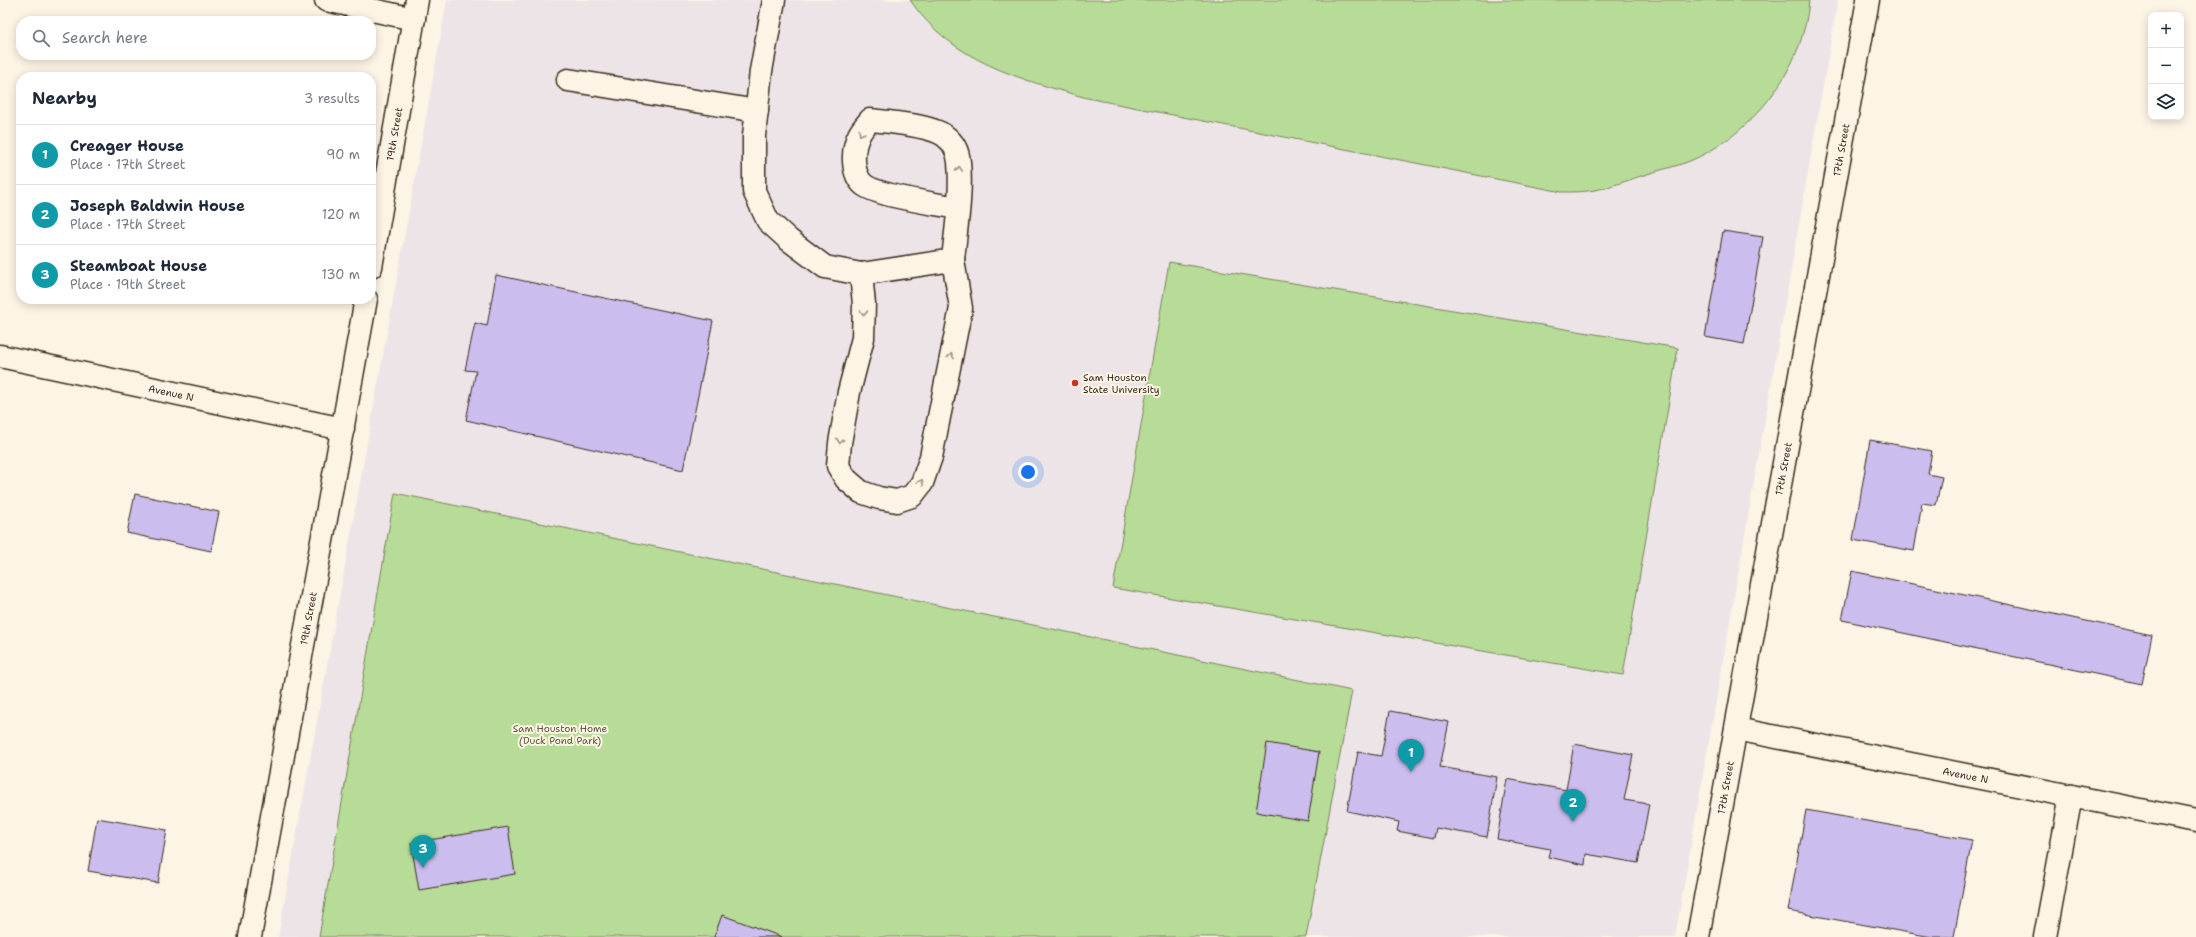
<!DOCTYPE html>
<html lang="en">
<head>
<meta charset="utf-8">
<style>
  :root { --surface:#fff; --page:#f6f6f7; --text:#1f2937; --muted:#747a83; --line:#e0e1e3; --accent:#c8321e }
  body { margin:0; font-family:"Shantell Sans",sans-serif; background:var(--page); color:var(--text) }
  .controls { position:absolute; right:12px; top:12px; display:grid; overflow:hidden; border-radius:8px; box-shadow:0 2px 10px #0003 }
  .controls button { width:36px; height:36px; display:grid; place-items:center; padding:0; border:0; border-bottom:1px solid var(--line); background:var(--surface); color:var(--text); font:20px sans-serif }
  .you { position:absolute; left:1028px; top:472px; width:14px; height:14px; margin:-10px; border:3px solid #fff; border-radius:50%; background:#1a73e8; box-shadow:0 0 0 6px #1a73e833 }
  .badge { display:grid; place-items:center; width:26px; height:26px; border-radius:50%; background:var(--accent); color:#fff; font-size:13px; font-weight:700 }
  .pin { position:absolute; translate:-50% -33px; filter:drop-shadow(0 1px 2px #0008) }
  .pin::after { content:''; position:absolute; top:21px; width:14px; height:12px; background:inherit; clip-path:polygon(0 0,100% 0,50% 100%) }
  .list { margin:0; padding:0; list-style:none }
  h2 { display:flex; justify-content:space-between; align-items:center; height:52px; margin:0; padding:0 16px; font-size:17px }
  h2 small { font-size:13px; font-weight:400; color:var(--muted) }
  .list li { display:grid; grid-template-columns:26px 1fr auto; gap:12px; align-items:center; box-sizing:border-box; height:60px; padding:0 16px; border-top:1px solid var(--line) }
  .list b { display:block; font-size:15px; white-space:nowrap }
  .list p { margin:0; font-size:13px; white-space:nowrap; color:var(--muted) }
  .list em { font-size:13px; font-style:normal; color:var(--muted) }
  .icon { flex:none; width:22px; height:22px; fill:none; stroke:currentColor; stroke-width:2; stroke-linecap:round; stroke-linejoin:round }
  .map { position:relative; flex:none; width:2196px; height:937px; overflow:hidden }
  .search { position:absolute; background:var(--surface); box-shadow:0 2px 10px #0003; left:16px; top:16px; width:360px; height:44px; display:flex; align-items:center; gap:10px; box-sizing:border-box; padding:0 14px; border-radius:16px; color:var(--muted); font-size:15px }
  .panel { position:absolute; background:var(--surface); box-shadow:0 2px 10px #0003; left:16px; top:72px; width:360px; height:232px; border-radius:16px }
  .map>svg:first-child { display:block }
</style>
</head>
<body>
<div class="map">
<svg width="2196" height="937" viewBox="0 0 2196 937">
  <rect width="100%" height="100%" fill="#fcf5e5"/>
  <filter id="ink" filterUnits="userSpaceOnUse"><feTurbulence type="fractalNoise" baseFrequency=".025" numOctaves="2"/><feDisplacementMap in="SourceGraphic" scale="8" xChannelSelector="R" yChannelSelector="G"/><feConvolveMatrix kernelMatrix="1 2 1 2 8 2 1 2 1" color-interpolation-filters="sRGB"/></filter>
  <g filter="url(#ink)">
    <path fill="#ede4e8" d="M447,0H1838L1675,937H278Z"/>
    <g fill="#b7dc97" stroke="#79835a">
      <path d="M910,0H1809C1804,69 1753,134 1690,161C1675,167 1659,170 1644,175C1628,180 1611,187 1595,190C1584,192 1572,192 1562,192L1087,98C1020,79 952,62 910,0Z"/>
      <path d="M1169,262L1678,348L1623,675L1113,588Z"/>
      <path d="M395,493L1352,691L1306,937H319Z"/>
    </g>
    <g fill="#cbbeef" stroke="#3b2a1e">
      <path d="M1723,231L1763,237L1744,344L1705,337Z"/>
      <path d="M496,275L713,321L683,470L466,420L476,371L465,370L475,323L487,326Z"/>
      <path d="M1870,440L1932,451L1928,474L1942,477L1936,505L1922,503L1914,551L1853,540Z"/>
      <path d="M135,494L219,512L211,551L127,533Z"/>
      <path d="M1852,571L2152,635L2142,684L1842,620Z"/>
      <path d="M1390,711L1449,722L1440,767L1497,777L1487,837L1436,828L1434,838L1397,831L1399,822L1347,811L1358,752L1381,756Z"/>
      <path d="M1267,743L1319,752L1308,821L1256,812Z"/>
      <path d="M1574,744L1633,755L1624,800L1649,804L1638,863L1586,854L1585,865L1548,857L1550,849L1497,839L1507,779L1566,790Z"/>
      <path d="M1806,810L1972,840L1954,937H1932L1788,911Z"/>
      <path d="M97,818L167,830L158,883L88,871Z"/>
      <path d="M508,827L515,874L419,890L411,843Z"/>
      <path d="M722,915L782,937H714Z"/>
    </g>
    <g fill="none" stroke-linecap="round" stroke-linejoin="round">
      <g stroke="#3b2a1e" stroke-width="25">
        <g id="minor">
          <path d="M326,0L414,19"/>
          <path d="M774,0L761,71L754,136V191L768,221L789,240L825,267L861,274L953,260C956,228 962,194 959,162C958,151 953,142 945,136C930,125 889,122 870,120C866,125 861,130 859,135C852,149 851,174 864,185C878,196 938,204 957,208"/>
          <path d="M568,80L757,111"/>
          <path id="s1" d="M371,267L417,0"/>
          <path d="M861,274L864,304L863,338L849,392L840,443L838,466L846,479L861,492L879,498L897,501L912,496L922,483L931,457L961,308L953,260"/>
          <path id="s2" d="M0,356L343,429"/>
          <path id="s3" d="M1736,729L2196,821"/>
          <path id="s4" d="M250,937L366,299"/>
          <path id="s5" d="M1698,937L1868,0"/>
          <path d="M2045,937L2071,796"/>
        </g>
      </g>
      <use href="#minor" stroke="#fcf5e5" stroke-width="22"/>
    </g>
    <defs><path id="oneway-chevron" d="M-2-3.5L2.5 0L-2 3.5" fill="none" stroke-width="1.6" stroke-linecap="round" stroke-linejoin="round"/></defs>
    <g stroke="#9c9082">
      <use href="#oneway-chevron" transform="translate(861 133) rotate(121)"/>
      <use href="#oneway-chevron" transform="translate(959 169) rotate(-88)"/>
      <use href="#oneway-chevron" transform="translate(864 313) rotate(92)"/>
      <use href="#oneway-chevron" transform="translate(951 356) rotate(-79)"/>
      <use href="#oneway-chevron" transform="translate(840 441) rotate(98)"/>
      <use href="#oneway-chevron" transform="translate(921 482) rotate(-62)"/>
    </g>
  </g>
  <circle fill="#c8321e" stroke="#fcf5e5" stroke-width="1.5" cx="1075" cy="383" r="4"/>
  <g text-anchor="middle" stroke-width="4" stroke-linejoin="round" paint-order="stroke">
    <g font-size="10" fill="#3b2a1e" stroke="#fcf5e5">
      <text dy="4" stroke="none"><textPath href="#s1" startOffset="135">19th Street</textPath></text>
      <text dy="4" stroke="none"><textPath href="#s5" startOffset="800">17th Street</textPath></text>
      <text dy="4" stroke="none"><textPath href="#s2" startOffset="175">Avenue N</textPath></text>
      <text dy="4" stroke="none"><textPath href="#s5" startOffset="476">17th Street</textPath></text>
      <text dy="4" stroke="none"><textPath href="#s4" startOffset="324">19th Street</textPath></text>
      <text dy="4" stroke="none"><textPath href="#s3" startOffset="234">Avenue N</textPath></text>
      <text dy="4" stroke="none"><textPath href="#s5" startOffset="152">17th Street</textPath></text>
    </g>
    <g font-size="10" fill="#3b2a1e" stroke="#fcf5e5" text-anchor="start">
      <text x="1083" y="381">Sam Houston<tspan x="1083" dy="12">State University</tspan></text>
    </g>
    <g font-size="10" fill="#5a563c" stroke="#fcf5e5">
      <text x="560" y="732">Sam Houston Home<tspan x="560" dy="12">(Duck Pond Park)</tspan></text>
    </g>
  </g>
</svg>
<div class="controls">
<button>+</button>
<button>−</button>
<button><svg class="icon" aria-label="layers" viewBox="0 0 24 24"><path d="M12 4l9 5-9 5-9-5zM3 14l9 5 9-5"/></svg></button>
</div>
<div class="you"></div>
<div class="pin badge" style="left:1411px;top:772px;background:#0f9aa8">1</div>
<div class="pin badge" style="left:1573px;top:822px;background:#0f9aa8">2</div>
<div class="pin badge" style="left:423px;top:868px;background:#0f9aa8">3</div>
<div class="search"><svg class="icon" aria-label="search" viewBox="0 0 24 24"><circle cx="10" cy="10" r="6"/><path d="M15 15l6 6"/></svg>Search here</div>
<section class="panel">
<h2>Nearby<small>3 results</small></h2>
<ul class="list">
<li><span class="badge" style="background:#0f9aa8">1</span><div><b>Creager House</b><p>Place · 17th Street</p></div><em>90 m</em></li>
<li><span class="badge" style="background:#0f9aa8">2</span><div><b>Joseph Baldwin House</b><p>Place · 17th Street</p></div><em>120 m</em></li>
<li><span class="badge" style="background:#0f9aa8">3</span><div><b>Steamboat House</b><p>Place · 19th Street</p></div><em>130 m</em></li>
</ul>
</section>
</div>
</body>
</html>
